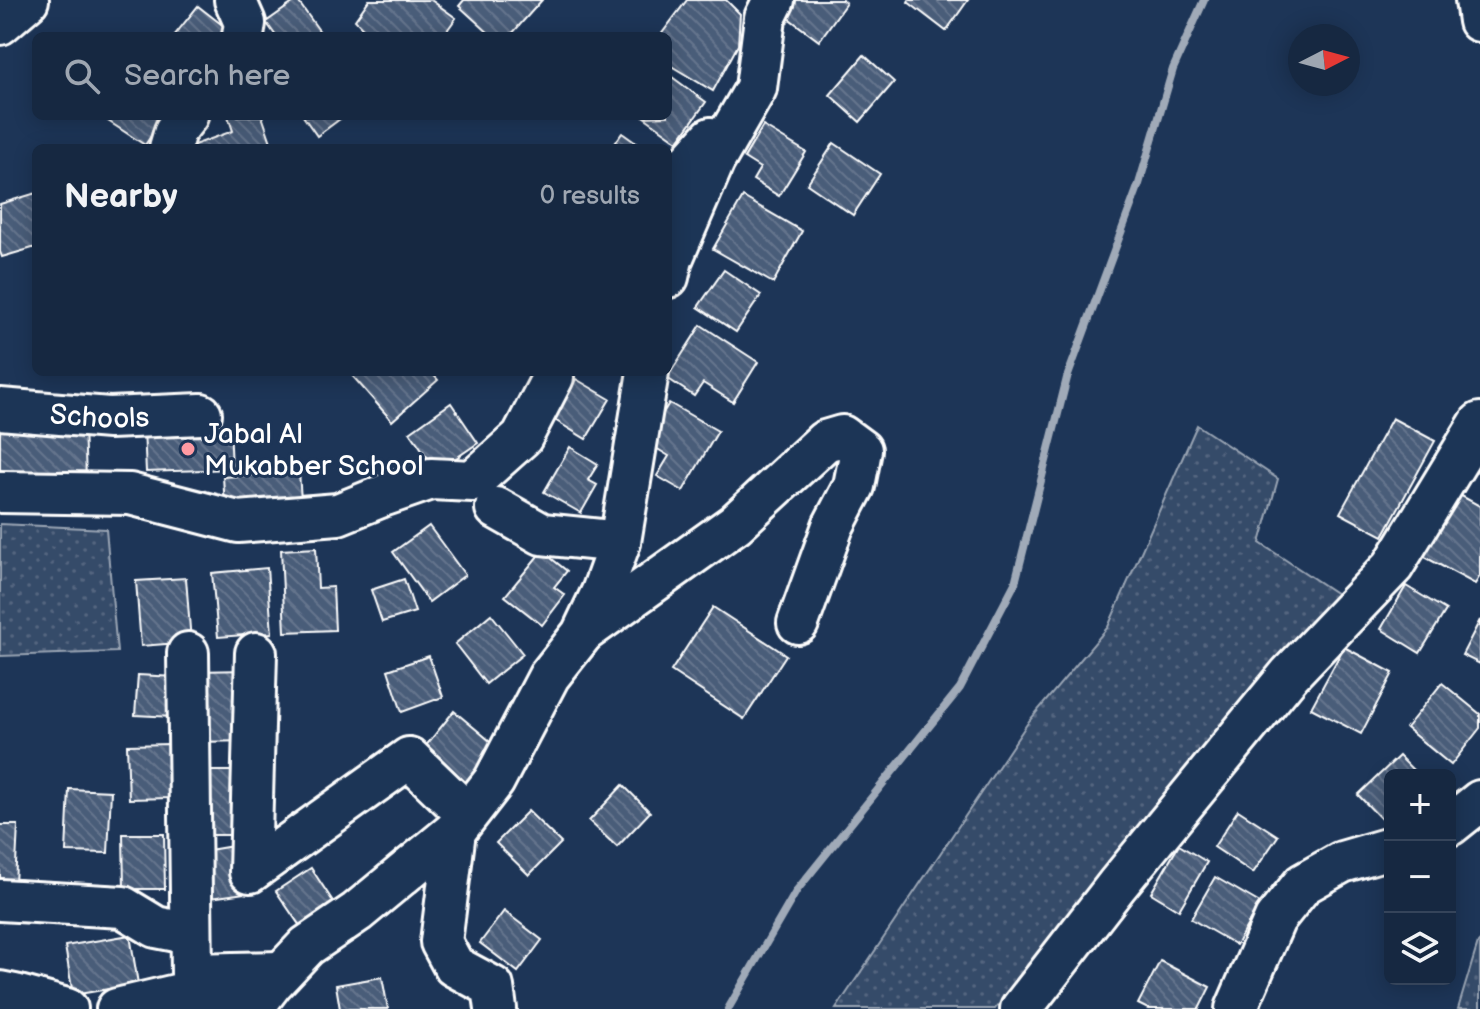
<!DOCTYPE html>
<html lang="en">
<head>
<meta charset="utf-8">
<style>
  :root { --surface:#162841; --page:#23344c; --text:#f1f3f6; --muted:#9ea6b1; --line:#35445a }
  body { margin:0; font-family:"Balsamiq Sans",sans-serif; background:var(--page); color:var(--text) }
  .controls { position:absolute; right:24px; bottom:24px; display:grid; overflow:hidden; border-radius:12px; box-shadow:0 4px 20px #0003 }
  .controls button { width:72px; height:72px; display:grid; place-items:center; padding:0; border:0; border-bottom:2px solid var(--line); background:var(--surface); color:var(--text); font:40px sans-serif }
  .compass { position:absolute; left:1288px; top:24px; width:72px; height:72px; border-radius:50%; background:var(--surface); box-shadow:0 4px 20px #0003; rotate:84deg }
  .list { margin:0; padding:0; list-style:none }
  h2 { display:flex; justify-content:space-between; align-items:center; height:104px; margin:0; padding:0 32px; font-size:34px }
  h2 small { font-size:26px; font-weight:400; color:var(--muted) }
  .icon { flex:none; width:44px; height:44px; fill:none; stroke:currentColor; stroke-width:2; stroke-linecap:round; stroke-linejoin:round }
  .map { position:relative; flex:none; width:1480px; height:1009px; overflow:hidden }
  .search { position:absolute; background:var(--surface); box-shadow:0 4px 20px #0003; left:32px; top:32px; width:640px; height:88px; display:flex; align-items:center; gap:20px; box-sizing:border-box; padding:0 28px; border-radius:12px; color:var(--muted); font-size:30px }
  .panel { position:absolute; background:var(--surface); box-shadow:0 4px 20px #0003; left:32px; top:144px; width:640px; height:232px; border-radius:12px }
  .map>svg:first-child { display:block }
</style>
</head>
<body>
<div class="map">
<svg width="1480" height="1009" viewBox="0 0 1480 1009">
  <defs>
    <pattern id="grass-dots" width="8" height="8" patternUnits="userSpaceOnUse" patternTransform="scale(2)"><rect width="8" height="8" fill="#364b69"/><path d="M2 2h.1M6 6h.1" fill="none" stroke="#546680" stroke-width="1.8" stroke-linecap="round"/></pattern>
    <pattern id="building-back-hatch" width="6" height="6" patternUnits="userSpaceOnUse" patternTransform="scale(2)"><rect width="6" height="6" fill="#4a5d79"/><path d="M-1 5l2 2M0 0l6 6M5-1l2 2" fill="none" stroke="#65758d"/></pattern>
  </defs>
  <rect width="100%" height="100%" fill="#1d3557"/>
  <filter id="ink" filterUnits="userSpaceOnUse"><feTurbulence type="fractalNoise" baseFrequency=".0125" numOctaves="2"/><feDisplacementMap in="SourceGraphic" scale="16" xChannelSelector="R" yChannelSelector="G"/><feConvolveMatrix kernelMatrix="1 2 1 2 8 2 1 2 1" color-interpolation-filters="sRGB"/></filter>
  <g filter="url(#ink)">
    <g fill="url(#grass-dots)" stroke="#9aa5b4" stroke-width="2">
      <path d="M1197,425L1278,479L1260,543L1337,594L1230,717L995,1009H836L1029,721L1108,627Z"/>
      <path d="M0,524L106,529L117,652L0,656Z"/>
      <path d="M1480,941V1009H1458L1478,943Z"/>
    </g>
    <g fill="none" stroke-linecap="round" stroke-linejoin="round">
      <path stroke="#a0aab8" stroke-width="8" d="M728,1009L797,890L960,688L1015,583L1067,378L1139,184L1173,69L1204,0"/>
    </g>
    <g fill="url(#building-back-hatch)" stroke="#fff" stroke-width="2">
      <path d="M297,0L323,36H276L266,22Z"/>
      <path d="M369,0H431L456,18L443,36H370L355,20Z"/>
      <path d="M464,0H542L510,36H492L459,6Z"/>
      <path d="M687,0H726L740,14L738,45L713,91L668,64V36H660Z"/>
      <path d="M788,0H842L846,3L819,41L779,11Z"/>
      <path d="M909,0H968L946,31L908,2Z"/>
      <path d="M198,6L235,35V36H174Z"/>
      <path d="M864,55L894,82L860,122L830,95Z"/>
      <path d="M672,77L706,102L678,141L644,117L668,116V83Z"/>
      <path d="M111,116H164L145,145L108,121Z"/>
      <path d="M228,116H262L273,148H192L191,146L233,131Z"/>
      <path d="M303,116H344L317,136Z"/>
      <path d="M763,126L806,152L779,196L753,180L760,168L744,158Z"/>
      <path d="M622,133L643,148H612Z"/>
      <path d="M834,143L880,174L853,215L807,184Z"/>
      <path d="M36,193V247L2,257L0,252V204Z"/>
      <path d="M743,197L802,231L773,283L713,249Z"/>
      <path d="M724,270L761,295L736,332L698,307Z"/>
      <path d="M701,325L758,362L733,402L703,383L694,396L667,378Z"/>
      <path d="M349,372H431L438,380L392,421Z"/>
      <path d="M576,379L610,399L586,439L553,419Z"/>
      <path d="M451,403L478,443L437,471L410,432Z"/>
      <path d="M669,403L718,431L683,491L657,476L669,456L646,442Z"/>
      <path d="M1392,418L1435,441L1383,536L1340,513Z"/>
      <path d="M230,425L232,469L146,472L144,429Z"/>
      <path d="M84,426L86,478L0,482V430Z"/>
      <path d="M570,447L598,464L588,480L597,485L581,513L544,492Z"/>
      <path d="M299,472L301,500L225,506L223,477Z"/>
      <path d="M1456,493L1480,506V576L1475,584L1423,556Z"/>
      <path d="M429,526L465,575L429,602L393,552Z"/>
      <path d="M316,548L318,588L333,587L335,630L285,632L281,550Z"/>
      <path d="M542,551L567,571L554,587L565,595L542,625L505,596Z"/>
      <path d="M267,568L272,633L218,637L212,573Z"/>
      <path d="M186,578L191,642L141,646L136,581Z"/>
      <path d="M404,579L415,612L382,622L371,590Z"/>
      <path d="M1406,586L1446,610L1420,653L1381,629Z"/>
      <path d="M713,607L786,655L744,719L671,671Z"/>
      <path d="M491,614L523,654L486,684L455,644Z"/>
      <path d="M1480,620V664L1462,655Z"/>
      <path d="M1344,647L1393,673L1361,734L1311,708Z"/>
      <path d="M429,656L443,697L402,712L388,670Z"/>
      <path d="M250,670L251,741L196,742L195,671Z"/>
      <path d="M138,675L175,677L173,717L135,715Z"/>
      <path d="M1442,683L1480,714V728L1451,765L1406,728Z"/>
      <path d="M454,711L496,746L465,783L424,748Z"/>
      <path d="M169,744L170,798L129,799L127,745Z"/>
      <path d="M1399,756L1418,775H1390L1389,827L1358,795Z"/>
      <path d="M194,771H244V835H193Z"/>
      <path d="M623,785L650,812L617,847L589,821Z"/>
      <path d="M69,789L111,791L108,853L66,852Z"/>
      <path d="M1238,810L1278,836L1253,873L1214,847Z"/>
      <path d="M528,811L561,843L529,875L496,843Z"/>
      <path d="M0,825H18L15,884L0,883Z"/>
      <path d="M123,834H164L165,889H124Z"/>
      <path d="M239,845L245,893L210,898L203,851Z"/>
      <path d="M1179,845L1207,862L1179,910L1151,893Z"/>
      <path d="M311,868L334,903L300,926L276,891Z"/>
      <path d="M1215,877L1260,903L1236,945L1191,919Z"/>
      <path d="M504,911L542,940L518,972L480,943Z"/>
      <path d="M130,935L138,984L73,995L65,946Z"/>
      <path d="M1160,961L1210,987L1199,1009H1148L1138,1004Z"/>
      <path d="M382,977L388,1009H339H340L336,985Z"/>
    </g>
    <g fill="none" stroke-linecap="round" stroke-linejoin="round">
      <g stroke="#fff" stroke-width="46">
        <g id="minor">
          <path d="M235,0L245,23L243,36"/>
          <path d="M1476,0L1479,21"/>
          <path d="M0,24L28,0"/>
          <path d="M170,148L175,131L187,116"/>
          <path d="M668,190L678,175L711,138"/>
          <path d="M668,277L672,259L714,161L756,88L765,18L774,0"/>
          <path id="s1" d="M0,409L109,418L201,414"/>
          <path d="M0,492L130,494L238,522L338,514L385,495L431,479L473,481L522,437L553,377L552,372"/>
          <path d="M496,508L542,534L620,542"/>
          <path d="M585,631L735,524L825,441L842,436L861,450L854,486L833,526L798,623"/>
          <path d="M188,653L192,974L282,972"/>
          <path d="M256,653L250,872L409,758L467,814"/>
          <path d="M1450,825L1480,801"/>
          <path d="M455,831L441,942L454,966L493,987L496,1009"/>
          <path d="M0,900L123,907L156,927L191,934"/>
          <path d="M0,992L15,995L67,1009"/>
          <path d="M117,1009L180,994L228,992"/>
          <path d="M252,1009L272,983L307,946L357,912L455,831L494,781L549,676L582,634L602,592L620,542L648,372"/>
          <path d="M1021,1009L1117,885L1290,674L1393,566L1480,423"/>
          <path d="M1236,1009L1275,919L1303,884L1342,862L1390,848"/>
        </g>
      </g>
      <use href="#minor" stroke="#1d3557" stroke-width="40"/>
    </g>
  </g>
  <circle fill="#ff9aa2" stroke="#1d3557" stroke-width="3" cx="188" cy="449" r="8"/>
  <g text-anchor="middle" stroke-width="6" stroke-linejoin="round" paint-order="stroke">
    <g font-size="28" fill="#fff" stroke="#1d3557">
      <text dy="10" stroke="none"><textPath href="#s1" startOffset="100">Schools</textPath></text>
    </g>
    <g font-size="28" fill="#fff" stroke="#1d3557" text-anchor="start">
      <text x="204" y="443">Jabal Al<tspan x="204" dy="32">Mukabber School</tspan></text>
    </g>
  </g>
</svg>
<div class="controls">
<button>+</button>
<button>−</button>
<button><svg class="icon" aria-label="layers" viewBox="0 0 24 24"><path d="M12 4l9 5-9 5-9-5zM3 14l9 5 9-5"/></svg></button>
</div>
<svg class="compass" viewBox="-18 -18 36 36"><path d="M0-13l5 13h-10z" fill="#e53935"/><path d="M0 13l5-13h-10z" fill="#9ea6b1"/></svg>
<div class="search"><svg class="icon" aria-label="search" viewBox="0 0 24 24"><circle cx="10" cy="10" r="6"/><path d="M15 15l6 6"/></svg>Search here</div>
<section class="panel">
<h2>Nearby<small>0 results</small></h2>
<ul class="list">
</ul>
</section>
</div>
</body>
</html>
